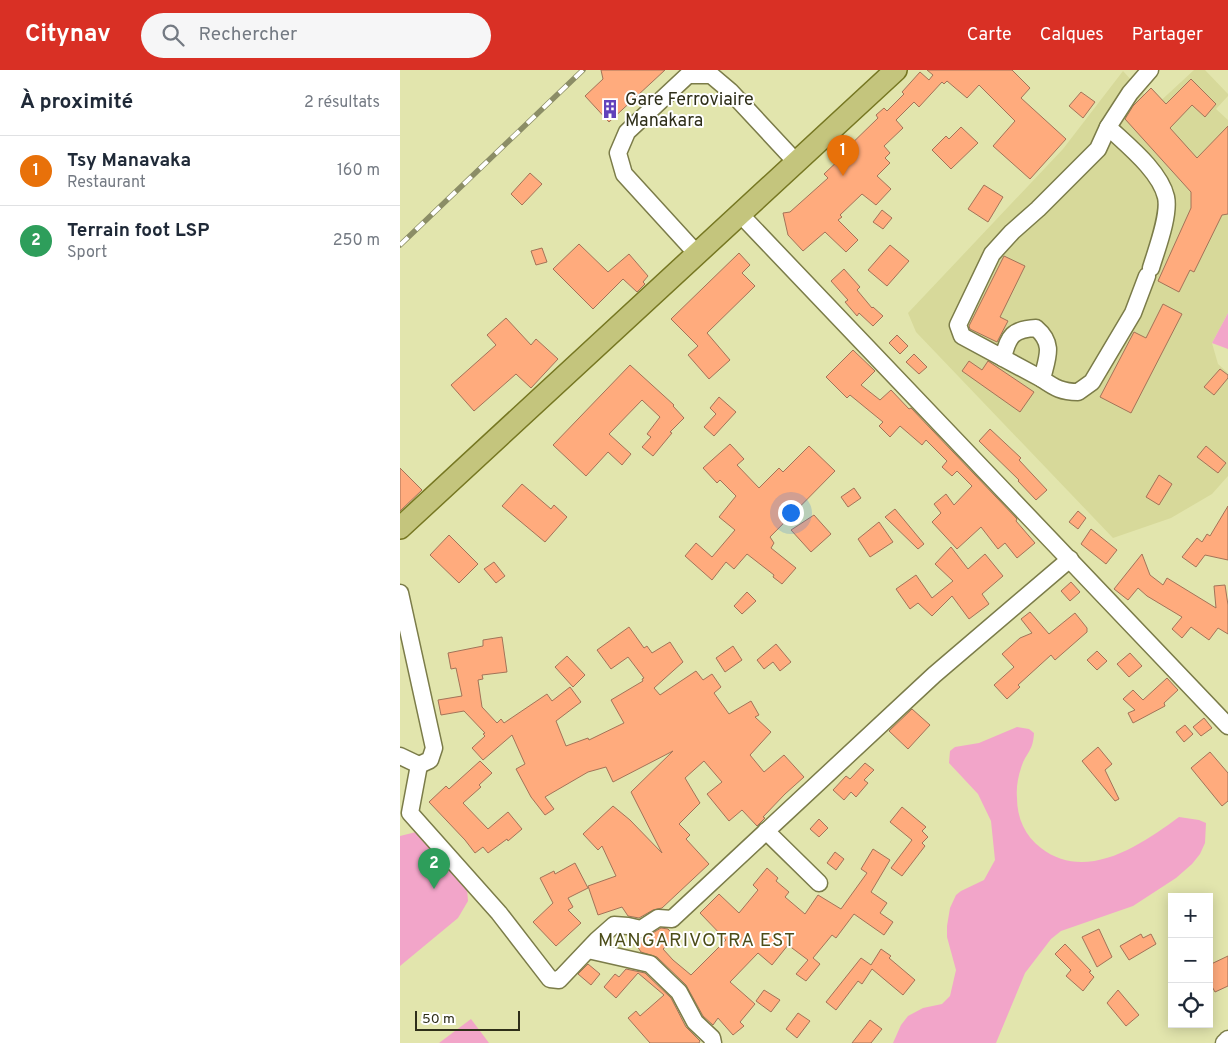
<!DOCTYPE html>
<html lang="fr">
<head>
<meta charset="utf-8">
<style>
  :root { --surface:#fff; --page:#f6f6f7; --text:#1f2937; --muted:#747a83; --line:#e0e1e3; --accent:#d93025 }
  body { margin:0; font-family:Overpass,sans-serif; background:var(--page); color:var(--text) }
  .controls { position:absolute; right:15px; bottom:15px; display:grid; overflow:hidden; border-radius:0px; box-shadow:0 2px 12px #0003 }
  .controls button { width:45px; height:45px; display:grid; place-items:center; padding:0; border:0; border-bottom:1px solid var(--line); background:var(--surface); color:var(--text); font:25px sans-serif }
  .scale { position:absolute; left:15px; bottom:12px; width:105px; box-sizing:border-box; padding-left:5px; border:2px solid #2e2e19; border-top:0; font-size:14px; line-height:18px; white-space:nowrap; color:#2e2e19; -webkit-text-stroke:4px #fff; paint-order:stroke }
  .you { position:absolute; left:390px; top:442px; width:18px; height:18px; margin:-12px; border:4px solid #fff; border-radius:50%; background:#1a73e8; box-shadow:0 0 0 8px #1a73e833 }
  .badge { display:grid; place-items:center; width:32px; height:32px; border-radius:50%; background:var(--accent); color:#fff; font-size:16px; font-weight:700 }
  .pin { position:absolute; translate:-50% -41px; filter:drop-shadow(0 1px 2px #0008) }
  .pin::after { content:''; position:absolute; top:26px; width:18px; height:15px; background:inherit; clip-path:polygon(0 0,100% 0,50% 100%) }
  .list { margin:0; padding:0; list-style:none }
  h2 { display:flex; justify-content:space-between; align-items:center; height:65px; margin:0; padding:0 20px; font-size:21px }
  h2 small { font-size:16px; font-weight:400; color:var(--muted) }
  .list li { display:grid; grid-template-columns:32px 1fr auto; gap:15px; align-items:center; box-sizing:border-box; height:70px; padding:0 20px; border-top:1px solid var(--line) }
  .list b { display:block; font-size:19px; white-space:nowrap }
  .list p { margin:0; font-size:16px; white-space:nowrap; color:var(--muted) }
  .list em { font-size:16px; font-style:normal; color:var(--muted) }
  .icon { flex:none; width:28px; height:28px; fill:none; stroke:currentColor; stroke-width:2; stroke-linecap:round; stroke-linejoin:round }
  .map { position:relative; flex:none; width:828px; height:973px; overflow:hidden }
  header { display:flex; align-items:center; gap:30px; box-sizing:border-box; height:70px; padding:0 25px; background:var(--accent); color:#fff }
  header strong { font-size:24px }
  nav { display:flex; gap:28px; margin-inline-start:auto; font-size:18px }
  .search { width:350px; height:45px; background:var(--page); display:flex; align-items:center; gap:12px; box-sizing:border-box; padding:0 18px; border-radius:28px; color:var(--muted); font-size:19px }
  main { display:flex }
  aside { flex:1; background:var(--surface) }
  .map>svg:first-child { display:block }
</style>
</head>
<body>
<header>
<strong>Citynav</strong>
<div class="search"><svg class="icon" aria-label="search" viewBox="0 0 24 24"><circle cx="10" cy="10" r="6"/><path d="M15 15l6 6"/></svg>Rechercher</div>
<nav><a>Carte</a><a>Calques</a><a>Partager</a></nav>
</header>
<main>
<aside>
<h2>À proximité<small>2 résultats</small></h2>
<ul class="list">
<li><span class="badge" style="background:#e8710a">1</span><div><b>Tsy Manavaka</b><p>Restaurant</p></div><em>160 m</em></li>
<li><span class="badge" style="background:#2e9e5b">2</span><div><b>Terrain foot LSP</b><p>Sport</p></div><em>250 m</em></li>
</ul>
</aside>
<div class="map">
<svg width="828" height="973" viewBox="0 0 828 973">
  <rect width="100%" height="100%" fill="#e2e5ad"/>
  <path fill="#d7d99a" d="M794,0H805L828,24V26L816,39L828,50V243L812,273L818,294L828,303V406L812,424L771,448L713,468L516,262L508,243L663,79L723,1L755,36Z"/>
  <g fill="#f2a5c9">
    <path d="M828,243V279L812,273Z"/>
    <path d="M617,657L629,659L634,663C633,682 626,682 621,698C618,707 616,718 617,728C617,748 625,766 641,778C686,813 741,775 779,747L799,750L806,753L805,773L800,784L792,794L776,808L733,836L661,861L651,869L625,903L596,973H493L501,955L508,946L523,938L542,934L550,926L556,900L547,867V856L550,838L556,825L561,821L584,810L595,790L591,751L578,724L549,693L550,681L555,677L579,673Z"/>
    <path d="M20,761L66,806L68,831L58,848L0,896V766Z"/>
    <path d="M71,949L89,973H39Z"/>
  </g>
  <g fill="#ffab7d" stroke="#a37358">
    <path d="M201,0H265L209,52L185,26L203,9Z"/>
    <path d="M527,0H612L630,18L621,28L666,69L630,109L593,76L615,51L579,15L567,28L547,11L544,14L542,12L519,37L514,32L496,50L503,58L484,76L490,83L485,88L490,93L477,106L491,119L476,135L462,124L440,145L442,147L438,150L458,170L446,182L425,162L403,181L388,165L383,143L390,142L428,108L424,104L442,87L440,85L478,48L476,45L484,38L487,41L504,24L502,22L520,2L529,10L533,5Z"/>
    <path d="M791,9L816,34L805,47L792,35L770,58L797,88L828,56V144L822,145L794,202L790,200L779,222L758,211L791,138V122L725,49L733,36L751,18L766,34Z"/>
    <path d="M681,22L695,32L683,48L669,36Z"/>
    <path d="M561,57L578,73L551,99L532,80L546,66L549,69Z"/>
    <path d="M130,103L142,114L122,135L111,124Z"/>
    <path d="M584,115L603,127L588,152L568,139Z"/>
    <path d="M482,140L492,148L483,159L473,152Z"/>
    <path d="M179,174L208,202L229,184L248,206L243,212L245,214L237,222L223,209L193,239L153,199Z"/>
    <path d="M490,175L509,191L487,216L468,200Z"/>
    <path d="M142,178L147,192L136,195L131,181Z"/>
    <path d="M339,183L350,195L342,203L355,216L307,263L330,290L309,309L288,285L298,276L271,249Z"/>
    <path d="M604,186L625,196L600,247L608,251L597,272L570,259L569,256Z"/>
    <path d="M444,199L460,217L457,220L472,238L473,237L483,246L473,256L459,243L457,246L445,232L448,230L431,211Z"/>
    <path d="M763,234L782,244L731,343L700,327L734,262L746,268Z"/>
    <path d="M106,248L131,275L136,269L158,289L131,318L116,304L74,341L51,315L96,275L87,265Z"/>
    <path d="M497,265L508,276L500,284L489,273Z"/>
    <path d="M453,280L475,301L461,315L480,330L491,320L509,339L511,338L617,449L616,451L635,473L617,488L605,473L598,479L581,457L557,479L532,452L541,443L534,434L546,424L554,435L572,416L557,401L552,406L542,397L547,391L526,370L522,375L500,356L490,367L479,356L483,352L450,325L447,328L426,307Z"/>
    <path d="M514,284L527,297L519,304L506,292Z"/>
    <path d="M569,291L582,300L588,291L634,322L620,342L562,301Z"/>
    <path d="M230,295L274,335L273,336L284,348L270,362L272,363L253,386L242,377L251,367L247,364L260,347L242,330L209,364L231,384L222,395L208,382L186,406L153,375Z"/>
    <path d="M820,299L828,305V308L814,325L804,317Z"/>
    <path d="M319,327L336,342L314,366L304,357L316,344L310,338Z"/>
    <path d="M590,359L621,388L619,390L647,420L636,430L618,411L619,410L579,371Z"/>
    <path d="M330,374L344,389L337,395L359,418L379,398L383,402L409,376L435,401L370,467L374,473L371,478L396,498L382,514L373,507L374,505L347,484L334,499L326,492L312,510L285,486L296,473L312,487L335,460L319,447L336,426L320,410L317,413L303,398Z"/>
    <path d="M806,376L826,393L818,403L797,387Z"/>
    <path d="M0,398L22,420L0,441Z"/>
    <path d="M759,405L772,414L759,435L746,427Z"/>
    <path d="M122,414L151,439L154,435L167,447L145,472L102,436Z"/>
    <path d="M454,418L461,428L448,437L441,427Z"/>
    <path d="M828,436V490L805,485L796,497L782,487L797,468L802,472L807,464L810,466Z"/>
    <path d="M495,439L524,474L518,479L485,447Z"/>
    <path d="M678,441L686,448L678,459L669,452Z"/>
    <path d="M414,445L431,464L411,482L391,460Z"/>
    <path d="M479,452L493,472L470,487L458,469Z"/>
    <path d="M691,459L717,480L706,494L681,474Z"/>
    <path d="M49,465L78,494L59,513L30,485Z"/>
    <path d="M551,477L568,499L585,484L603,506L582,524L589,534L569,549L552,526L532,546L518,533L510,539L496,519L516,505L532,528L553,511L535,494Z"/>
    <path d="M742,484L750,505L763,515L767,508L816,538L814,516L825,515L828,535V564L818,558L809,570L791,557L782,568L772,559L782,547L747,526L738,518L728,530L714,519Z"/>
    <path d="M94,492L105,506L96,513L84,499Z"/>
    <path d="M671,512L680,522L670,531L661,521Z"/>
    <path d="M347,522L356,531L342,544L334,536Z"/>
    <path d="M630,542L649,564L675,543L687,558V562L655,590L651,585L618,615L620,617L607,629L594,615L614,597L602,584L620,568L632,563L621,549Z"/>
    <path d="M229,557L244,578L247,576L252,583L270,572L283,592L254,618L260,625L296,601L303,610L312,604L321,617L314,623L329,644L351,631L359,645L355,647L371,662L350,685L364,702L384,685L404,707L385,724L363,747L365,748L357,756L342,740L329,751L307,724L322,712L304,691L285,708L300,733L279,754L290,765L286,769L309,794L262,838L253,840L239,848L228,846L222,837L198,845L188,816L216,806L202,776L198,780L183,764L213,736L230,750L262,783L231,722L273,681L213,712L206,697L188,702L145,727L154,739L145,745L131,727L116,699L125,694L112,665L83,690L72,678L85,666L83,664L85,663L64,641L41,645L38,630L62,626L56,598L51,599L48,583L83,576V570L102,567L107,602L82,605L83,609L78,610L82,637L97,653L101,649L104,653L147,624L152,631L170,617L181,632L156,651L166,676L188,668L189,670L224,653L211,630L243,611L242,609L244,608L228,587L211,599L197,580Z"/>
    <path d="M376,574L391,592L380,601L373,592L364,599L357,590Z"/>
    <path d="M333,576L342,590L325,602L316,588Z"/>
    <path d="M697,581L707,591L697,600L687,590Z"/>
    <path d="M730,583L742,596L729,607L717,594Z"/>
    <path d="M167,586L185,605L173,617L155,597Z"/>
    <path d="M767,608L778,620L764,633L765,636L733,653L728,643L735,640L723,629L733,620L743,630Z"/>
    <path d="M512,639L530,655L508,679L489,661Z"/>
    <path d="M804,648L812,658L801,666L793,657Z"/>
    <path d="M785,655L793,664L784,672L776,662Z"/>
    <path d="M698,677L712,694L705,700L719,729L715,731L682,691Z"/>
    <path d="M810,682L828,703V731L822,736L791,698Z"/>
    <path d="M80,691L92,703L79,715L81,717L63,733L88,759L108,742L122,759L108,771L107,769L88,783L83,777L75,783L65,770L29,732L46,716L49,719Z"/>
    <path d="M465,693L474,700L464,710L468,713L456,727L451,722L444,730L433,720L446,706L450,709Z"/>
    <path d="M502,737L526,757L522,761L528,767L522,773L525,776L502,806L491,798L512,770L490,752Z"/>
    <path d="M419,749L428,758L419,767L410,759Z"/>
    <path d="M473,779L490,790L471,822L487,833L480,843L493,852L484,865L454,844L436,868L432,865L413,888L420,894L406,911L396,904L408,890L388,875L372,895L358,883L330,912L355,934L340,952L344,956L333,965L318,948L313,955L303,946L286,915L257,887L241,882L235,873L240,869L246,867L261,858L268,859L276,868L263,879L273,890L291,905L326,870L300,843L319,824L339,843L358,820L353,815L367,798L378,808L376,811L389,822L385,827L405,844L418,825L441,839L467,803L461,799Z"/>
    <path d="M435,782L444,789L436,800L427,793Z"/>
    <path d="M175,793L188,818L168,828L173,837L168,840L181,853L156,876L133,852L153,833L140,808L154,801L155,804Z"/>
    <path d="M699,859L712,887L697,897L682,867Z"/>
    <path d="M741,864L743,868L751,864L756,874L729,890L720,876Z"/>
    <path d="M665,874L691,901L689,902L694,907L683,921L666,906L671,900L655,884Z"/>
    <path d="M481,879L491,886L489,888L515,910L503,925L472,899L462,914L458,911L436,940L426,932L461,888L471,895Z"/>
    <path d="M828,886V916L815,922L809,911V895Z"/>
    <path d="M188,894L200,904L191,915L178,904Z"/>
    <path d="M226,899L245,903L271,928L286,957L300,971L299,973H250L228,948L236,941L240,946L264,925L238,903L216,928L204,917L215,904L219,907Z"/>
    <path d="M364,920L380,930L371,942L356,931Z"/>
    <path d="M718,920L739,945L726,956L707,933Z"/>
    <path d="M398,943L410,951L397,968L386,959Z"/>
    <path d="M470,950L482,959L471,973H452Z"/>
  </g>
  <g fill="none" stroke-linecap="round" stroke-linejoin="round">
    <g stroke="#7b7c49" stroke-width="19">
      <g id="minor">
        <path d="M750,0L730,23L708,57C727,75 760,101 766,127C770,145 756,181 751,198"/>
        <path d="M340,144L828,656"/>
        <path d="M297,184L224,104L218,83L227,62L288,5H311L330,21L396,92"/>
        <path d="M603,288C608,266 613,259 636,258C655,274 647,288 642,309C655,318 662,322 678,322L692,312L733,243L747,206"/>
        <path d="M642,309L562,266L558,255L592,184L612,162L638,139L698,79L708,57"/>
        <path d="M0,523L34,678L30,690L19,695L0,686"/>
        <path d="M19,695L10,743L99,843L150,909L159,910L197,870L214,855L228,856L241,859L258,848L272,849L534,605L670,489"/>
        <path d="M366,761L419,813"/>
        <path d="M188,880L250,894L279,922L295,952L312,968L313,973"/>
        <path d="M824,973L828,969"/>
      </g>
    </g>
    <g stroke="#767722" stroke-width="24">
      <path id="major" d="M0,458L496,0"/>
    </g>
    <use href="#minor" stroke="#fff" stroke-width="16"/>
    <use href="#major" stroke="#c4c57d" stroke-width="21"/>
    <g stroke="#8b8d66" stroke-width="5.5">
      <path id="rail" d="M0,175L183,0"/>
    </g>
    <use href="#rail" stroke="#fff" stroke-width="4" stroke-dasharray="11" stroke-linecap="butt"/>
  </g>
  <defs>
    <g id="building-bare" transform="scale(1.5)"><path d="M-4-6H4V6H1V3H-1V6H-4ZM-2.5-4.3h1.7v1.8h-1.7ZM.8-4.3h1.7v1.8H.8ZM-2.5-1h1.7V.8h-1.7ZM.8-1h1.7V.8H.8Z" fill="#6142bb" stroke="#fff" stroke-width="2.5" paint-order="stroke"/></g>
  </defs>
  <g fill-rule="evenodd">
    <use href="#building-bare" x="210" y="39"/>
  </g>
  <g text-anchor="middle" stroke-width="4" stroke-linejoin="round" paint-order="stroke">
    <g font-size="18" fill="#2e2e19" stroke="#fff" text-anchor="start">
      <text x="225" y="35">Gare Ferroviaire<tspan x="225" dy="21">Manakara</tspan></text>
    </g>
    <g font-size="19" letter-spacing="1" fill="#4c4d19" stroke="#fff">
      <text x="297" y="876">MANGARIVOTRA EST</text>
    </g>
  </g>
</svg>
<div class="controls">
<button>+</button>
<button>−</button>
<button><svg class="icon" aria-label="locate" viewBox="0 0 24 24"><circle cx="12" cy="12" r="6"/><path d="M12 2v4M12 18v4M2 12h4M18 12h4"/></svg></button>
</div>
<div class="scale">50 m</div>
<div class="you"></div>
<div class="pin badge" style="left:443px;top:106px;background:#e8710a">1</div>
<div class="pin badge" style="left:34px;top:819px;background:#2e9e5b">2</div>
</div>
</main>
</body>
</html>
